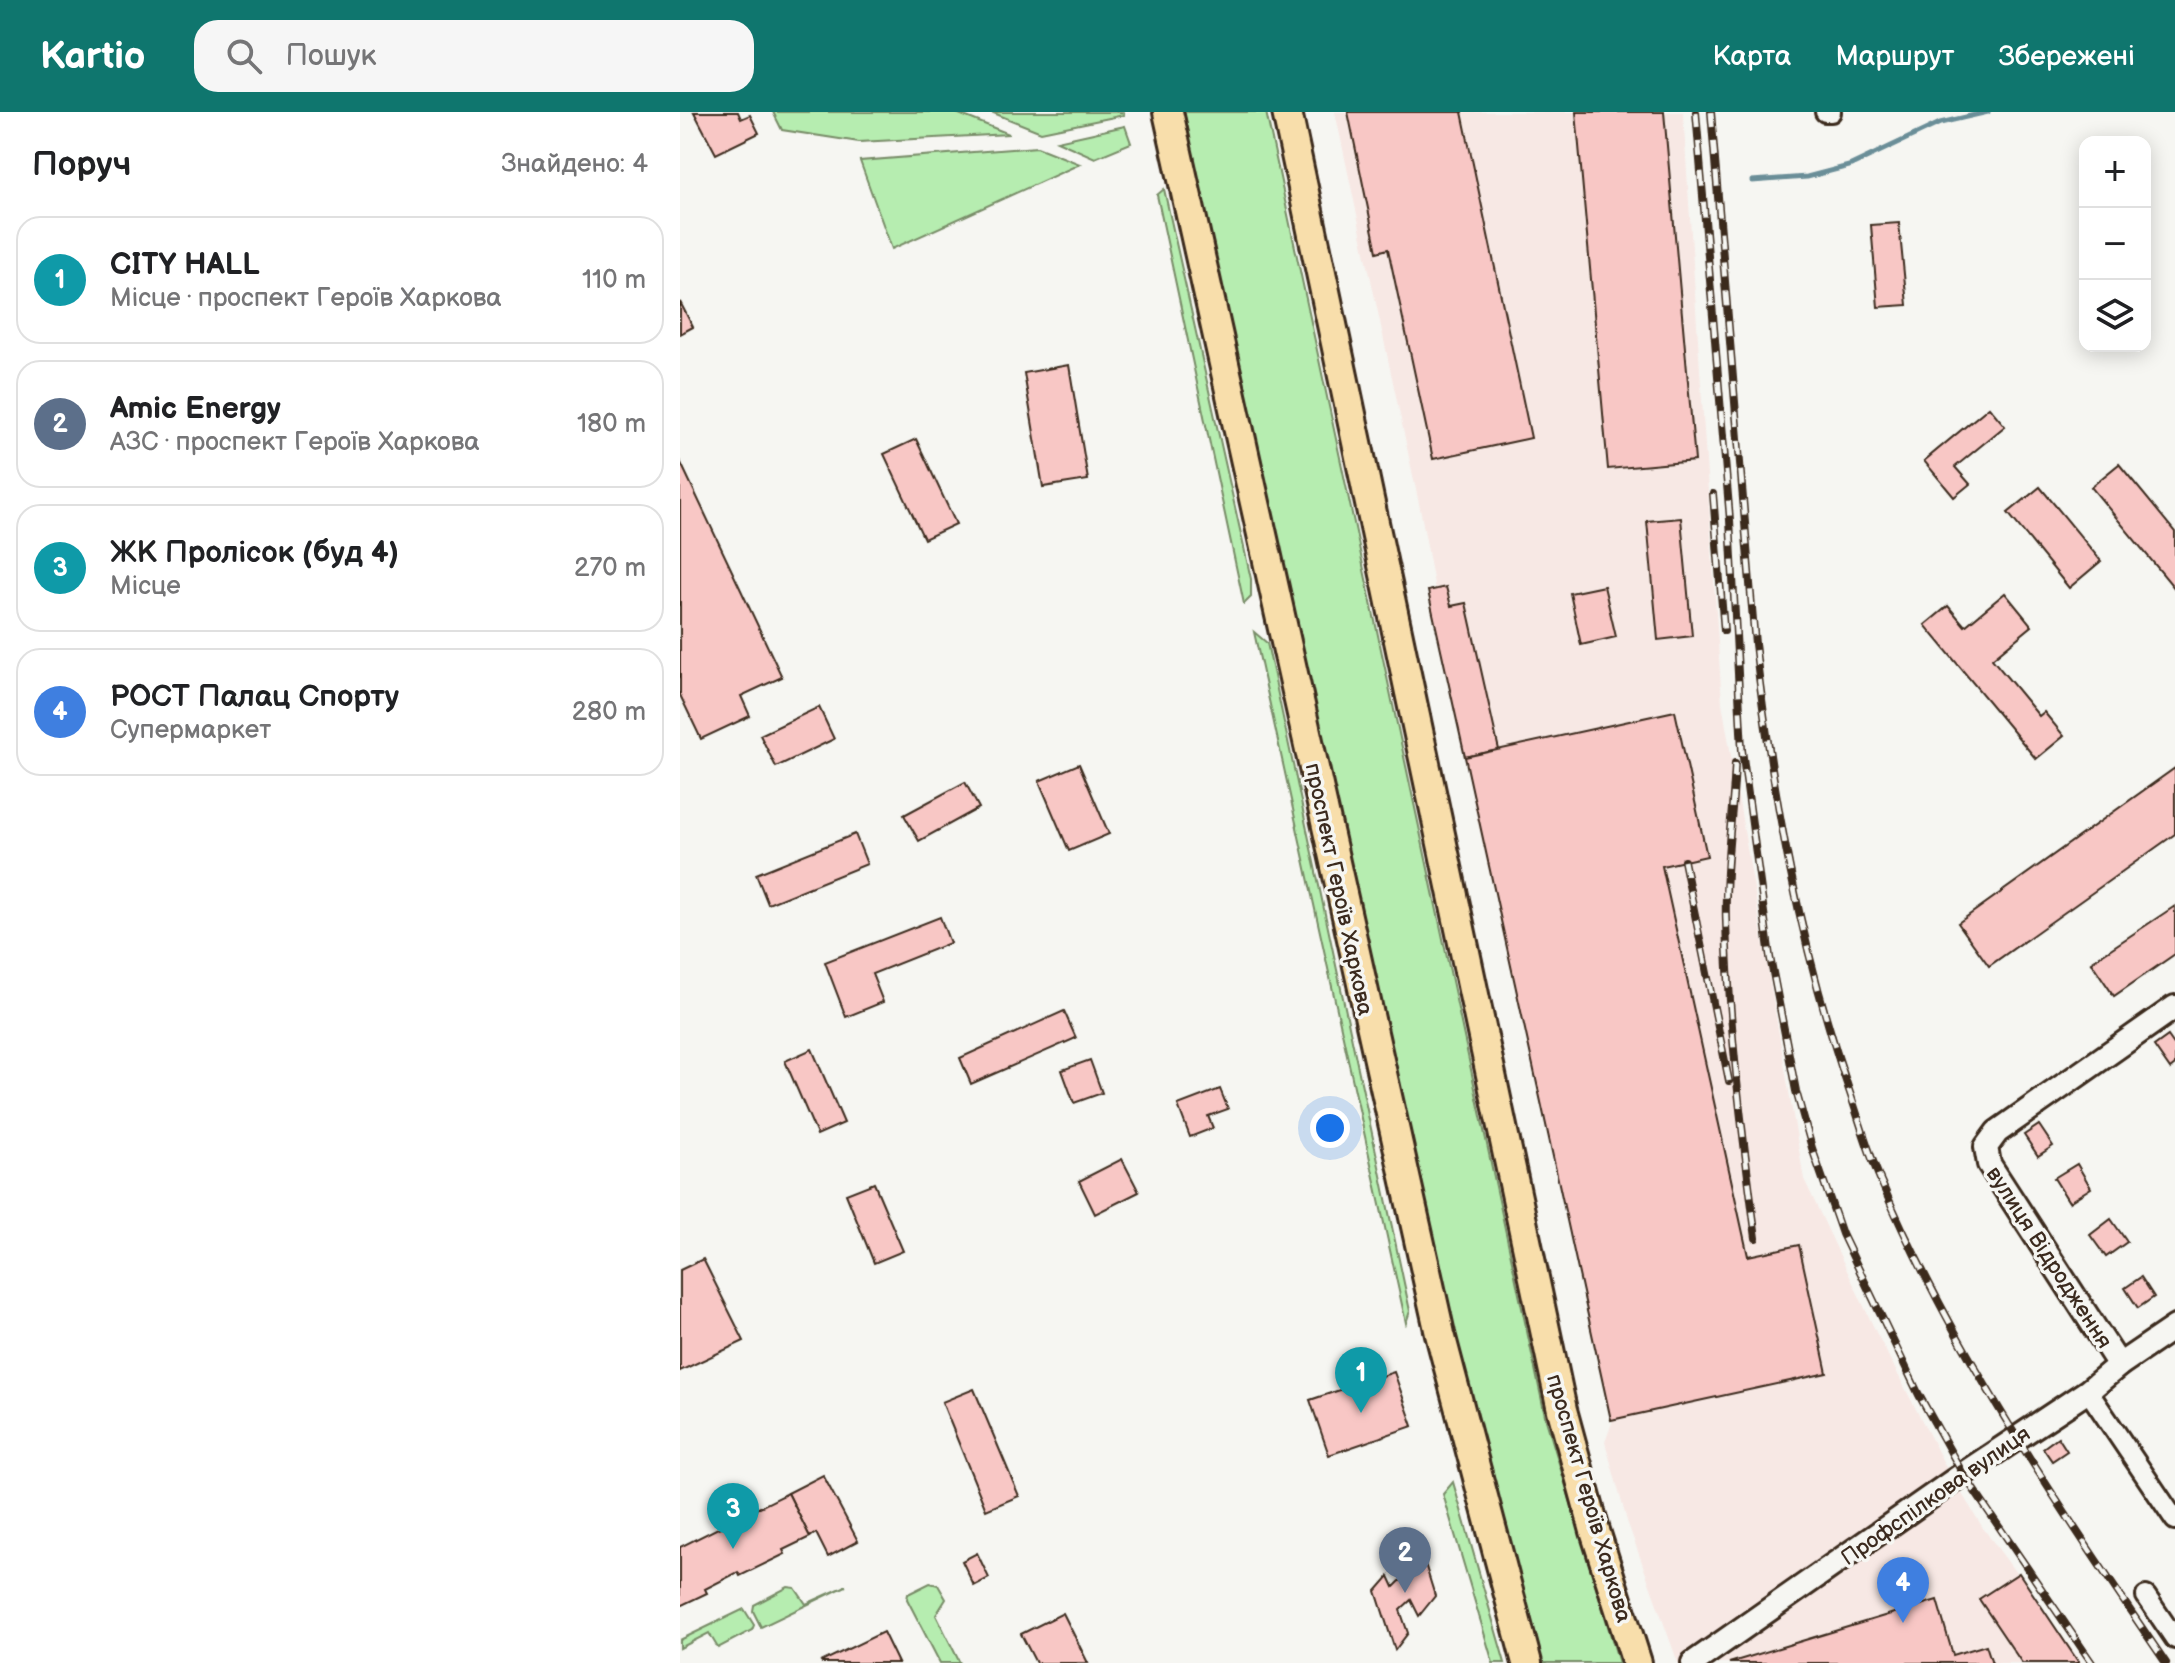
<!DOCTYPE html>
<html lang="uk">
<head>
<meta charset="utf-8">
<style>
  :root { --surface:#fff; --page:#f6f6f6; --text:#202124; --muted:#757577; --line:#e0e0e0; --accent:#0f766e }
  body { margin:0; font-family:"Balsamiq Sans",sans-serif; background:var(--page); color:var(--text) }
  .controls { position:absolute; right:24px; top:24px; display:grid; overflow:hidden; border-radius:16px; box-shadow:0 4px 20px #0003 }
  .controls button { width:72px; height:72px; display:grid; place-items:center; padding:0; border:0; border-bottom:2px solid var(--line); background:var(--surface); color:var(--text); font:40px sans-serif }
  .you { position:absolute; left:650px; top:1016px; width:28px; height:28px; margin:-20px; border:6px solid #fff; border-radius:50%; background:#1a73e8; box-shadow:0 0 0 12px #1a73e833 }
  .badge { display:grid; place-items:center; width:52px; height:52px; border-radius:50%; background:var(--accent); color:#fff; font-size:26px; font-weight:700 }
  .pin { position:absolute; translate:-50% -66px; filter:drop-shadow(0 2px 4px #0008) }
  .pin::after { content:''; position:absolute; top:42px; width:28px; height:24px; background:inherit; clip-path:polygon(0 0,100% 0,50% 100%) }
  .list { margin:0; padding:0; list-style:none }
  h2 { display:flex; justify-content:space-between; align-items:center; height:104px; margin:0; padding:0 32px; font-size:34px }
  h2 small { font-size:26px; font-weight:400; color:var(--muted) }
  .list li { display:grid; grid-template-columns:52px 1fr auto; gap:24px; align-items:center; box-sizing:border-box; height:128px; margin:0 16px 16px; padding:0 16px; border:2px solid var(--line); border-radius:24px }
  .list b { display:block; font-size:30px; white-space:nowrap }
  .list p { margin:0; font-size:26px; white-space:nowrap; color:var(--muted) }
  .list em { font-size:26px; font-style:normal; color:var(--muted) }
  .icon { flex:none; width:44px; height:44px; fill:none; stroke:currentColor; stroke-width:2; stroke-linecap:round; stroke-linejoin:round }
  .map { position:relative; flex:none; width:1495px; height:1551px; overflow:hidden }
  header { display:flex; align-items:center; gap:48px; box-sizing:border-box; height:112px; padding:0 40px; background:var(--accent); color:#fff }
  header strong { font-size:38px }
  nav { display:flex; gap:44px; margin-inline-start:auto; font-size:28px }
  .search { width:560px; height:72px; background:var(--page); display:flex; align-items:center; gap:20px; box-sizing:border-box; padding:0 28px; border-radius:24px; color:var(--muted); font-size:30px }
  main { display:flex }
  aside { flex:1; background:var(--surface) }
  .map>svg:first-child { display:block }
</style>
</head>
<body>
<header>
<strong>Kartio</strong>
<div class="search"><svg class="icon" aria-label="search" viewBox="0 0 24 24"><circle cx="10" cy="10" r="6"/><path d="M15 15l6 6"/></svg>Пошук</div>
<nav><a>Карта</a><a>Маршрут</a><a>Збережені</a></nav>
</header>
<main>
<aside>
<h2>Поруч<small>Знайдено: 4</small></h2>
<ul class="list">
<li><span class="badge" style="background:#0f9aa8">1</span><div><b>CITY HALL</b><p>Місце · проспект Героїв Харкова</p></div><em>110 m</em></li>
<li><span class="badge" style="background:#5c6f8a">2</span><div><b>Amic Energy</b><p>АЗС · проспект Героїв Харкова</p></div><em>180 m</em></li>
<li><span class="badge" style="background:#0f9aa8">3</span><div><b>ЖК Пролісок (буд 4)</b><p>Місце</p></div><em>270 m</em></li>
<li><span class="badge" style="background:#3f7fe0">4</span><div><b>РОСТ Палац Спорту</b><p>Супермаркет</p></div><em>280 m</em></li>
</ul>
</aside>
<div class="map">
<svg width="1495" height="1551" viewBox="0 0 1495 1551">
  <rect width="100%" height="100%" fill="#f6f6f2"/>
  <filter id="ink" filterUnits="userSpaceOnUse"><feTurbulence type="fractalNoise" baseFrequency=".0125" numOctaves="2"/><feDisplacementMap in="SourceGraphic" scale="16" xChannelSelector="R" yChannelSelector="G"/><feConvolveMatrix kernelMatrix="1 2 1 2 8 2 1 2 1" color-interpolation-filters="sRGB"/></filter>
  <g filter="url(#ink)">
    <path fill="#f7e8e4" d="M655,0H1003L1042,591L1124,1067L1197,1222L1268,1359L1303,1416L1402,1551H998L947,1409L925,1330L932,1311L794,693L741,401Z"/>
    <g fill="#b6edb0" stroke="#788c67" stroke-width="2">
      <path d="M93,0H274L329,22L179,30L102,18Z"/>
      <path d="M311,0H443L444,3L361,20Z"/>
      <path d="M504,0H586L866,1308L939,1551H862L799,1334L757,1163Z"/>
      <path d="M445,14L451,31L415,46L377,29Z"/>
      <path d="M357,35L400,52L212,137L180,49Z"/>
      <path d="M484,77L571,467V485L564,492L477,83Z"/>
      <path d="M574,520L587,531L730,1199L726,1211Z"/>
      <path d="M773,1370L825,1551H813L763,1382Z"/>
      <path d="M250,1471L258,1473L266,1487L256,1503L280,1551H260L227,1487L228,1482Z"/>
      <path d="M166,1474L81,1515L73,1499L74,1493L108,1475L115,1476L126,1492Z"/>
      <path d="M64,1497L74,1513L72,1518L38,1536L29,1521L0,1536V1528Z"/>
    </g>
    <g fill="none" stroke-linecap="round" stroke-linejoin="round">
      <path stroke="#6a8e98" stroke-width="5" d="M1072,69L1127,65L1169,54L1260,11L1308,0"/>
    </g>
    <g fill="#f8c7c5" stroke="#3b2a1e" stroke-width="2">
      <path d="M14,0H58L61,7L70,3L79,21L36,42Z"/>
      <path d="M668,0H782L851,326L753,347L708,137L697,140Z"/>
      <path d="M896,0H984L1015,349L928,357Z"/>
      <path d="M1219,111L1227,193L1198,195L1191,113Z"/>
      <path d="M0,190L13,215L0,222Z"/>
      <path d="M389,253L408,368L363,375L344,261Z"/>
      <path d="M1309,295L1325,314L1275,355L1290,372L1274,385L1244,349Z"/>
      <path d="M236,327L276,412L244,427L204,342Z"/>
      <path d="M0,349L102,565L61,584L70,604L21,627L0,583Z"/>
      <path d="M1439,352L1495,420V477L1411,375Z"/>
      <path d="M1360,375L1421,449L1389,476L1328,401Z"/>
      <path d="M1001,406L1012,524L978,528L967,409Z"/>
      <path d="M924,474L936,525L901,533L890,481Z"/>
      <path d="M766,475L771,494L786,491L819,638L785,645L748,479Z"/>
      <path d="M1325,481L1352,514L1312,547L1359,604L1364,600L1384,624L1356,647L1245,513L1268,494L1285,514Z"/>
      <path d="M139,595L154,627L96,655L80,623Z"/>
      <path d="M995,599L1027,744L982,754L1068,1144L1119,1133L1147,1261L931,1308L785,645Z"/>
      <path d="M399,652L429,722L389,739L359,669Z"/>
      <path d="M1495,656V722L1309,854L1278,811Z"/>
      <path d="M285,670L299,696L239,729L224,703Z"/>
      <path d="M175,722L187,752L88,792L76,762Z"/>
      <path d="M1495,794V842L1434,884L1411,850Z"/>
      <path d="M260,805L270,831L192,862L203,890L166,905L145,850Z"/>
      <path d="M384,899L396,926L291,972L280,946Z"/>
      <path d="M1488,924L1495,934V953L1490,957L1474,934Z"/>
      <path d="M132,937L164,1011L137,1023L105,949Z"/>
      <path d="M410,948L422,981L394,991L382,958Z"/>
      <path d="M540,977L548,997L528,1004L533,1016L510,1025L498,993Z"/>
      <path d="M1359,1013L1373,1034L1358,1044L1344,1023Z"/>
      <path d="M442,1047L459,1080L415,1102L399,1069Z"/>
      <path d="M1397,1052L1411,1076L1389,1090L1374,1066Z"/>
      <path d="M194,1071L223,1139L194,1151L166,1082Z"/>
      <path d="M1431,1107L1447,1130L1426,1145L1410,1123Z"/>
      <path d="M23,1147L64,1229L0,1259V1158Z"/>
      <path d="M1461,1165L1474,1185L1458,1196L1445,1176Z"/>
      <path d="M714,1260L733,1314L649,1343L630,1288Z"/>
      <path d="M294,1277L339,1384L306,1398L262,1290Z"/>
      <path d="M1378,1325L1387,1339L1372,1349L1363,1336Z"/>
      <path d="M143,1363L178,1429L148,1445L136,1421L130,1425L108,1381Z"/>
      <path d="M108,1381L130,1425L103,1438L105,1442L60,1464L58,1460L25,1477L27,1481L0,1494V1435Z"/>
      <path d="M737,1426L755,1484L739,1504L731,1488L720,1498L728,1521L715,1538L696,1479L709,1464L714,1475L724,1465L720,1444Z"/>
      <path d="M297,1441L309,1466L294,1474L282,1449Z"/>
      <path d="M1339,1461L1399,1551H1342L1299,1487Z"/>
      <path d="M1257,1488L1273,1543L1306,1533L1312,1551H1049Z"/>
      <path d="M383,1501L408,1551H356L341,1522Z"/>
      <path d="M203,1520L218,1551H142L141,1550Z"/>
    </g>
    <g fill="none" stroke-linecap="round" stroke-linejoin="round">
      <g stroke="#3b2a1e" stroke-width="24">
        <g id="minor">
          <path d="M1145,0H1151"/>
          <path d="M1408,1279L1495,1408"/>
          <path d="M1466,1484L1495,1527"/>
        </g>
      </g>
      <g stroke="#3b2a1e" stroke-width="28">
        <g id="tertiary">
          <path d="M1439,1253L1309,1052L1306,1035L1317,1020L1495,895"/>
          <path d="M1013,1551L1283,1362L1408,1279L1439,1253L1495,1215"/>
        </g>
      </g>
      <g stroke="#3b2a1e" stroke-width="34">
        <g id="primary">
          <path d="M488,0L760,1222L847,1551"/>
          <path d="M607,0L882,1298L915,1419L957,1551"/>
        </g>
      </g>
      <use href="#minor" stroke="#f6f6f2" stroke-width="18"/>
      <use href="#tertiary" stroke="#f6f6f2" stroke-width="22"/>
      <use href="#primary" stroke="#f8deab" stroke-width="28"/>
      <g stroke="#3b2a1e" stroke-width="8">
        <g id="rail">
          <path d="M1016,0L1050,408L1062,638L1090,845L1116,979L1132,1036L1162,1122L1239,1283L1283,1362L1412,1551"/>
          <path d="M1031,0L1075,532C1093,685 1120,836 1170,981C1180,1010 1188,1039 1200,1067C1274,1241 1380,1396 1486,1551"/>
          <path d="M1033,382L1044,519"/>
          <path d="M1055,651C1053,704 1044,757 1046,809C1049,915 1062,1021 1076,1126"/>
          <path d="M1004,749L1049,969"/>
        </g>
      </g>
      <use href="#rail" stroke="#f6f6f2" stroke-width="5" stroke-dasharray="15" stroke-linecap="butt"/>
    </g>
  </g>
  <g text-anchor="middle" stroke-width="7" stroke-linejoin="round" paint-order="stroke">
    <g font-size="22" fill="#3b2a1e" stroke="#f6f6f2">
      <text transform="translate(660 777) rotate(78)" y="8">проспект Героїв Харкова</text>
      <text transform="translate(1370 1145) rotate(57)" y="8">вулиця Відродження</text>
      <text transform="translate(1255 1383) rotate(-35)" y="8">Профспілкова вулиця</text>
      <text transform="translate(910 1386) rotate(74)" y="8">проспект Героїв Харкова</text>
    </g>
  </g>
</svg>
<div class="controls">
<button>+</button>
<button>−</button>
<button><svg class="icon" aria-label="layers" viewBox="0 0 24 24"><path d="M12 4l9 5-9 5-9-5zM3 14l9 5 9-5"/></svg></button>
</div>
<div class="you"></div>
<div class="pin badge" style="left:681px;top:1301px;background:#0f9aa8">1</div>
<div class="pin badge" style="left:725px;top:1481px;background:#5c6f8a">2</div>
<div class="pin badge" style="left:53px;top:1437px;background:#0f9aa8">3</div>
<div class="pin badge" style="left:1223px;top:1511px;background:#3f7fe0">4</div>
</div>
</main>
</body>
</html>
